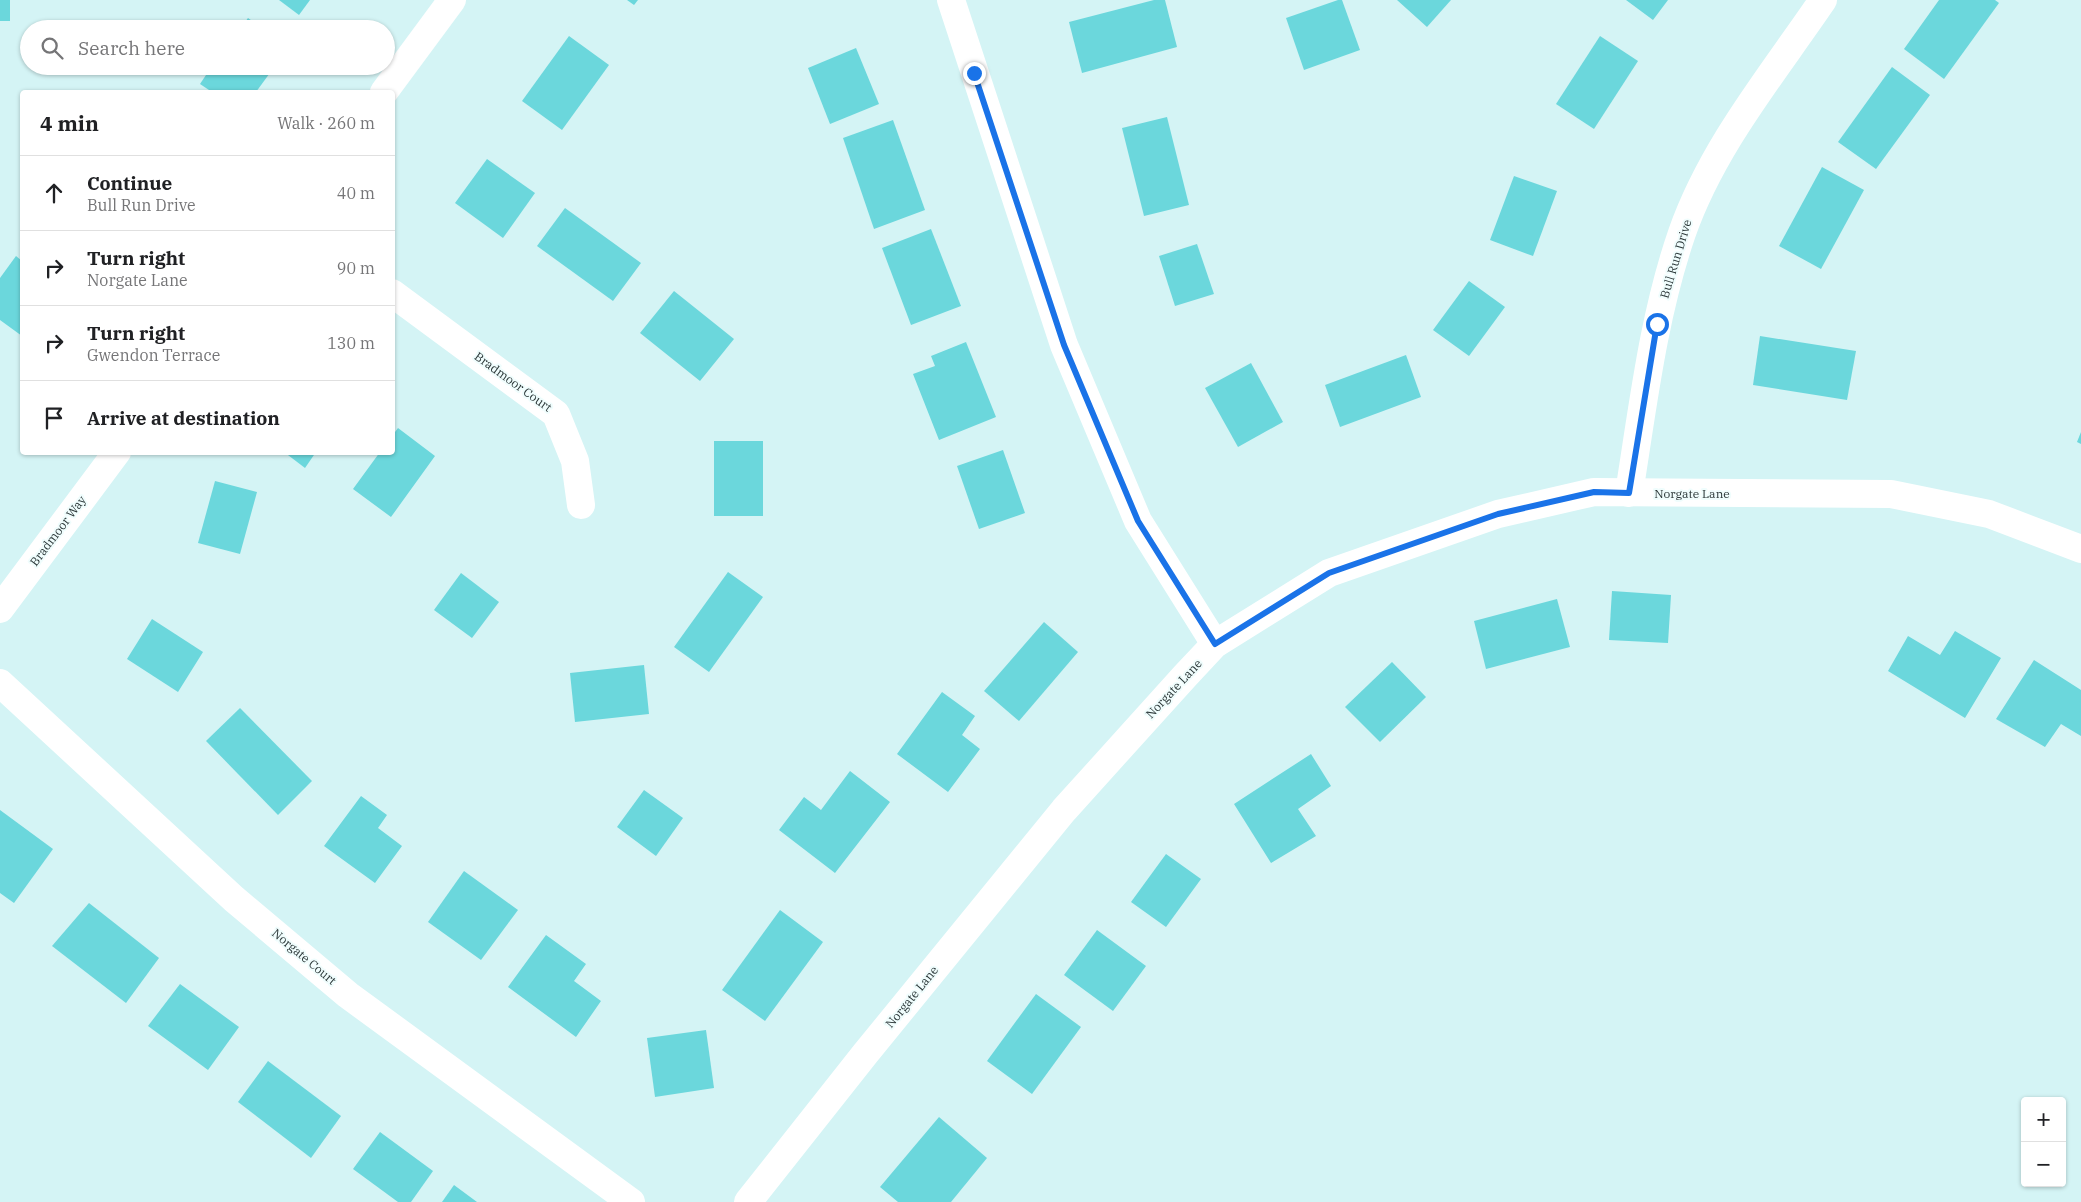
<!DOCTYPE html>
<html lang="en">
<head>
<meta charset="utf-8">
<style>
  :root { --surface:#fff; --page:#f6f6f6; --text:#202124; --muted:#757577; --line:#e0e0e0 }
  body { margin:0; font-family:"IBM Plex Serif",serif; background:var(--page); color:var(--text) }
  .controls { position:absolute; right:15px; bottom:15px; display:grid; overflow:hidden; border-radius:5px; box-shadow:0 1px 4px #0004 }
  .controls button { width:45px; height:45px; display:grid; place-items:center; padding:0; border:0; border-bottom:1px solid var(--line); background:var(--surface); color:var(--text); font:25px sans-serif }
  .stop { position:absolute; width:15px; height:15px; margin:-11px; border:4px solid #1a73e8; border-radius:50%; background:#fff }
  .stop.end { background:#1a73e8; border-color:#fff; box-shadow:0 1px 5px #0008 }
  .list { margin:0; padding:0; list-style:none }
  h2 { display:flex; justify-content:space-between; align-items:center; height:65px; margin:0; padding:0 20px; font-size:21px }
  h2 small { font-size:16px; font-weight:400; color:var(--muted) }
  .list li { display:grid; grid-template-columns:32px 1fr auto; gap:15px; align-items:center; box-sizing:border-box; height:75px; padding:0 20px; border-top:1px solid var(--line) }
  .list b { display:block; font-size:19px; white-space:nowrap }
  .list p { margin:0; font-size:16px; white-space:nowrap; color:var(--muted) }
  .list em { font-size:16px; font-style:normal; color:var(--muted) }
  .icon { flex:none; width:28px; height:28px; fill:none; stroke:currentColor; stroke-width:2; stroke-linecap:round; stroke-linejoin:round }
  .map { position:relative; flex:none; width:2081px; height:1202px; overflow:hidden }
  .search { position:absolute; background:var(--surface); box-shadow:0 1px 4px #0004; left:20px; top:20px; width:375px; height:55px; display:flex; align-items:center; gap:12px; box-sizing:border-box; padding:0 18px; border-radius:28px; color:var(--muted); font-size:19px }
  .panel { position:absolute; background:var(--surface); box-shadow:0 1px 4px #0004; left:20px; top:90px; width:375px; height:365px; border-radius:5px }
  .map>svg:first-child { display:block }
</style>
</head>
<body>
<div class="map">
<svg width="2081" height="1202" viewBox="0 0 2081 1202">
  <rect width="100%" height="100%" fill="#d4f4f5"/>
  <g fill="#6bd7dc">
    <rect x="0" y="0" width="10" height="21"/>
    <path d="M279,0H310L299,15Z"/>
    <path d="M627,0H638L634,5Z"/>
    <path d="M1154,0H1165L1177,47L1082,73L1069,22Z"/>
    <path d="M1338,0H1342L1360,50L1304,70L1286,18Z"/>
    <path d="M1397,0H1451L1427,27Z"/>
    <path d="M1626,0H1668L1653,20Z"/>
    <path d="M1939,0H1995L1999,3L1944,79L1904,49Z"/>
    <path d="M248,18L263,29H240Z"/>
    <path d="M569,36L609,65L562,130L522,101Z"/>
    <path d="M1600,36L1638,61L1594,129L1556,104Z"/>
    <path d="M856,48L879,104L830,124L808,68Z"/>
    <path d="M212,66H275L256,92H212L200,84Z"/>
    <path d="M1892,67L1930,95L1876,169L1838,142Z"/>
    <path d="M1167,117L1189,205L1144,216L1122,128Z"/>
    <path d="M893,120L925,210L874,229L843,138Z"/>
    <path d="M487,159L535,193L503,238L455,203Z"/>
    <path d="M1822,167L1864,190L1821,269L1779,246Z"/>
    <path d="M1514,176L1557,191L1533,256L1490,240Z"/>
    <path d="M565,208L641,263L613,301L537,246Z"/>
    <path d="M931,229L961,306L911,325L882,248Z"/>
    <path d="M1197,244L1214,294L1175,306L1159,256Z"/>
    <path d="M16,256L22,261V336L0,320V278Z"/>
    <path d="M1469,281L1505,307L1469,356L1433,330Z"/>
    <path d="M674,291L734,339L700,381L640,333Z"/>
    <path d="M1760,336L1856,351L1847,400L1753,385Z"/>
    <path d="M966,342L996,417L939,440L913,374L935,366L931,356Z"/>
    <path d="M1406,355L1421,397L1340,427L1325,385Z"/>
    <path d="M1251,363L1283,422L1238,447L1205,388Z"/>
    <path d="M398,428L435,456L391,517L353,489L380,452H392V436Z"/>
    <path d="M2081,432V444L2077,442Z"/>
    <rect x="714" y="441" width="49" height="75"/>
    <path d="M1003,450L1025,513L979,529L957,466Z"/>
    <path d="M284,452H316L305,468Z"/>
    <path d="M215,481L257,492L240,554L198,543Z"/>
    <path d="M728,572L763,597L709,672L674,647Z"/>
    <path d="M461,573L499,602L472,638L434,610Z"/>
    <path d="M1612,591L1671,595L1668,643L1609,640Z"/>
    <path d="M1557,599L1570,647L1486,669L1474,621Z"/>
    <path d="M152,619L203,652L178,692L127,659Z"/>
    <path d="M1044,622L1078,652L1019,721L984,691Z"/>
    <path d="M1955,631L2001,658L1965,718L1888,671L1908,636L1940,655Z"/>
    <path d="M2034,660L2081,690V736L2061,724L2045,747L1996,719Z"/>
    <path d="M1392,662L1426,697L1380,742L1345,707Z"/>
    <path d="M644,665L649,714L575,722L570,673Z"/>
    <path d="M942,692L975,716L962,735L980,749L948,792L897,754Z"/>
    <path d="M240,708L312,781L278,815L206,741Z"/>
    <path d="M1311,754L1331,786L1298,809L1316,836L1271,863L1234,804Z"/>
    <path d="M850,771L890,802L835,873L779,830L804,797L821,810Z"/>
    <path d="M644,790L683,818L656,856L617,827Z"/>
    <path d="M361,796L387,815L378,828L402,846L375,883L324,846Z"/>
    <path d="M0,810L53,849L14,903L0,893Z"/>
    <path d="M1166,854L1201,879L1166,927L1131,902Z"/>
    <path d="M464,871L518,910L481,960L428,922Z"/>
    <path d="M89,903L159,958L126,1003L52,946Z"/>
    <path d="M780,910L823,942L765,1021L722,990Z"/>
    <path d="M1097,930L1146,966L1113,1011L1064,975Z"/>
    <path d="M546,935L586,964L574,981L601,1001L576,1037L508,987Z"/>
    <path d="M180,984L239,1027L208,1070L148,1026Z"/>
    <path d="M1036,994L1081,1027L1032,1094L987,1061Z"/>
    <path d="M706,1030L714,1088L655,1097L647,1038Z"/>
    <path d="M268,1061L341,1116L311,1158L238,1102Z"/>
    <path d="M939,1117L987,1158L951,1202H898L880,1187Z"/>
    <path d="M380,1132L433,1171L411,1202H398L353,1169Z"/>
    <path d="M454,1185L477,1202H442Z"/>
  </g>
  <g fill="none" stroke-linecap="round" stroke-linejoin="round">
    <g stroke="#fff" stroke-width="28">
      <path d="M951,0L1064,345L1138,521L1215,644"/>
      <path d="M384,92L452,0"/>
      <path d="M392,293L556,414L575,461L581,505"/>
      <path d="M1629,493C1643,406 1653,317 1682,233C1712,147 1772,75 1823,0"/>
      <path d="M0,609L117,452"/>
      <path d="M0,683L234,899L348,995L631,1202"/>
      <path d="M748,1202L865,1054L1064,810L1185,676L1215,644L1329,573L1498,514L1594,492L1891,494L1989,514L2081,549"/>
    </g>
  </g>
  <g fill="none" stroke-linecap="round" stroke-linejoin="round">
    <path stroke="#1a73e8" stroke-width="6" d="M974,73L1064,345L1138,521L1215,644L1329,573L1498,514L1594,492L1629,493L1657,324"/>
  </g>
  <g text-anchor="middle" stroke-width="4" stroke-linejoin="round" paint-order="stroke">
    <g font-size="12" fill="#2a3637" stroke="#f0fdfd">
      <text transform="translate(1676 259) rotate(-73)" y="4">Bull Run Drive</text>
      <text transform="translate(513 382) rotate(36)" y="4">Bradmoor Court</text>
      <text x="1692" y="498">Norgate Lane</text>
      <text transform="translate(58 531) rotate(-53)" y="4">Bradmoor Way</text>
      <text transform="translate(1174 689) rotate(-47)" y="4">Norgate Lane</text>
      <text transform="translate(304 957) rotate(40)" y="4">Norgate Court</text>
      <text transform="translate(912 997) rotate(-51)" y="4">Norgate Lane</text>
    </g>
  </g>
</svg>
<div class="controls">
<button>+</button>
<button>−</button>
</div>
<div class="stop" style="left:1657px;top:324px"></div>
<div class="stop end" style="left:974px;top:73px"></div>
<div class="search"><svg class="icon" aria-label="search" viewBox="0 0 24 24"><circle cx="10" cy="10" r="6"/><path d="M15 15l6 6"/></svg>Search here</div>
<section class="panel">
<h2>4 min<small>Walk · 260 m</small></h2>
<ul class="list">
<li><svg class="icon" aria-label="ahead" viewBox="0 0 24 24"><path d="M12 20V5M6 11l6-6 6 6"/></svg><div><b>Continue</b><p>Bull Run Drive</p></div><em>40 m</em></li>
<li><svg class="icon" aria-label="right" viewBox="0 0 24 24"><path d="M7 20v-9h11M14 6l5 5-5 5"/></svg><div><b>Turn right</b><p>Norgate Lane</p></div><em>90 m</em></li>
<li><svg class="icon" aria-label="right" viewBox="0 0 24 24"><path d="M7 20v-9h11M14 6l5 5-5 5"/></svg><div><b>Turn right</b><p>Gwendon Terrace</p></div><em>130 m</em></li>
<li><svg class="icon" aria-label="arrive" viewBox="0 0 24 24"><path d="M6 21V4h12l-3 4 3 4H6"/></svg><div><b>Arrive at destination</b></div></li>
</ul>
</section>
</div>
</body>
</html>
